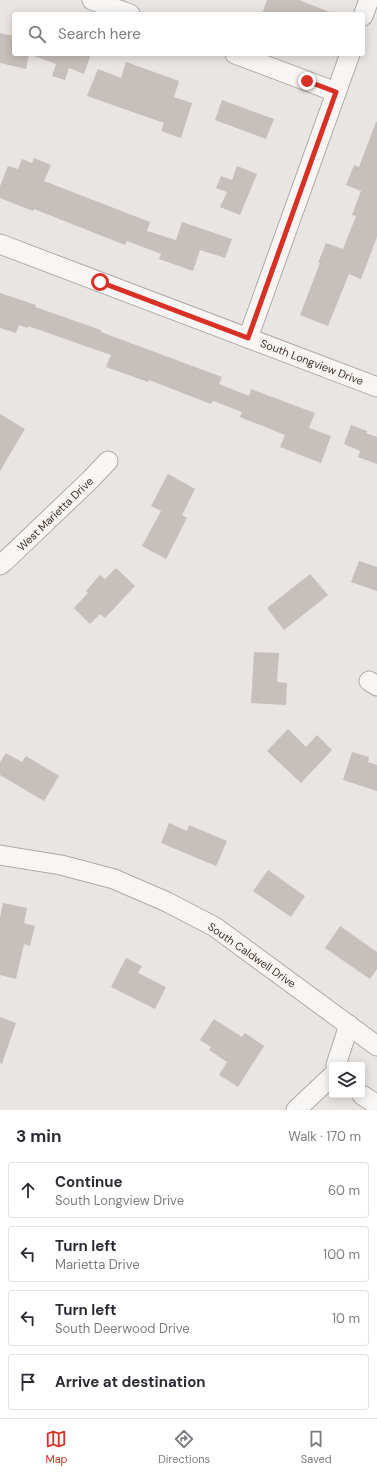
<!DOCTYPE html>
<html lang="en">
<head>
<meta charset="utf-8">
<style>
  :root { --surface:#fff; --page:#f7f7f7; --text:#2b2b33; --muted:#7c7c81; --line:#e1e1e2; --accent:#d93025 }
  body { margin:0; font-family:"DM Sans",sans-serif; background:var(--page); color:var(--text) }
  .controls { position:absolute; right:12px; bottom:12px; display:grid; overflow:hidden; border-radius:4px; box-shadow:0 2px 10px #0003 }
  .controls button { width:36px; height:36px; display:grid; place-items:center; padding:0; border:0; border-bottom:1px solid var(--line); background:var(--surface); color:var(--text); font:20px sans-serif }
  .stop { position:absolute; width:12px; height:12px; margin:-9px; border:3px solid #d93025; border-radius:50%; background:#fff }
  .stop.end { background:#d93025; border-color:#fff; box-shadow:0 1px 4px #0008 }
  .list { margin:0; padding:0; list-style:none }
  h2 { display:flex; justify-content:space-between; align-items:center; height:52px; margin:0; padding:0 16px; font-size:17px }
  h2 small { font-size:13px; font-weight:400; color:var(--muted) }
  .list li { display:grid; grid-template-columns:26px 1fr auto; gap:12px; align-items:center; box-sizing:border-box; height:56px; margin:0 8px 8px; padding:0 8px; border:1px solid var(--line); border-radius:4px }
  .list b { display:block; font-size:15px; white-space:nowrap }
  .list p { margin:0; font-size:13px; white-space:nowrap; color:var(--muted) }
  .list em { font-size:13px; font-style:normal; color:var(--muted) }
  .icon { flex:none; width:22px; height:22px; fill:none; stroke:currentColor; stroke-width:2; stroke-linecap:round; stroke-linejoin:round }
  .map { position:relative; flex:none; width:377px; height:1110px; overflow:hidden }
  .search { position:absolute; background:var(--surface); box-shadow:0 2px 10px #0003; left:12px; right:12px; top:12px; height:44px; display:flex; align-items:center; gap:10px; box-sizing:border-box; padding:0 14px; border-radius:4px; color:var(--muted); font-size:15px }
  .sheet { height:308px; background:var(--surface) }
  nav { display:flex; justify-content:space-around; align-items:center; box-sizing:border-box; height:56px; border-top:1px solid var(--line); background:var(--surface); font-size:11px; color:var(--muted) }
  nav a { display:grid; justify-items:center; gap:2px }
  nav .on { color:var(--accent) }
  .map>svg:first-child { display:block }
</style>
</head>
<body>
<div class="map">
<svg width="377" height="1110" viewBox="0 0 377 1110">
  <rect width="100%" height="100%" fill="#e9e5e3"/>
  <g fill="#c6bfbb">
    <path d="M267,0H299L332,13V14H262Z"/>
    <path d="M0,33L14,36V54H29L26,69L0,63Z"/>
    <path d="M34,54H91L84,74L69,68L65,80L52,76L56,64L34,56Z"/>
    <path d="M126,62L179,81L174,97L192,103L181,138L161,131L164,123L87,96L98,69L121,78Z"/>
    <path d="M222,100L274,119L266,139L215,120Z"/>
    <path d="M376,122H377V237L361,279L349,274L328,326L300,315L320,263H318L326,243L343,249L356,216L352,215L361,191L346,185L354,165L359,167Z"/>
    <path d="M34,158L51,165L44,181L150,222L147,231L176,240L182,222L232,239L225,258L200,250L193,271L159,259L161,254L127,241L125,245L34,209L33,211L0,198V186L8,166L18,169L22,159L32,163Z"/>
    <path d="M237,166L257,174L240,215L220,207L227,192L216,188L221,176L232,180Z"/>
    <path d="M0,293L36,305L35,307L101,330V332L222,377L219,384L249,396L251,389L315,413L309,428L331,436L321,463L280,447L285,435L240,417L242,412L213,401L211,404L149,380L148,382L106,367L111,355L28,326V328L19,325L16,333L0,328Z"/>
    <path d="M0,414L25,429L0,471Z"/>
    <path d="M351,425L367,431L366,433L377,437V464L358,457L360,451L344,444Z"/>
    <path d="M168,474L195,489L182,515L187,518L166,559L142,546L161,511L151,506Z"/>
    <path d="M359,561L377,567V591L351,582Z"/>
    <path d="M116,568L135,586L105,618L100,614L90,624L74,608L88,593L86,591L100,575L105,579Z"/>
    <path d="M310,574L328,595L284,630L267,608Z"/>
    <path d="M254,652L279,653L277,682L287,683L286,705L251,703Z"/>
    <path d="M288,729L306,747L317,735L332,750L301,783L267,751Z"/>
    <path d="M352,752L369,757L368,762L377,765V791L343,780Z"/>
    <path d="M6,753L22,762L26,756L59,776L44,801L0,775V762Z"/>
    <path d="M169,823L187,831L189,825L227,841L216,866L161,843Z"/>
    <path d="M268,870L305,896L291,917L253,891Z"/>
    <path d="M3,903L27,908L24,923L35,926L30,946L24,944L16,979L0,975V918Z"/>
    <path d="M340,926L377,952V969L370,979L325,948Z"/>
    <path d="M126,958L142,966L138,973L166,987L155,1009L111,987Z"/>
    <path d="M0,1017L16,1023L2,1064L0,1063Z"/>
    <path d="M214,1019L242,1037L245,1033L264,1046L238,1087L219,1075L227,1062L209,1050L211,1047L200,1040Z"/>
  </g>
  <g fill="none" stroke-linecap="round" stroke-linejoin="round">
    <g stroke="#b0a9a5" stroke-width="21">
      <g id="street">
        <path d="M92,0L130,14"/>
        <path d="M363,16L369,0"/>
        <path d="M235,54L336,92"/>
        <path d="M0,244L377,387"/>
        <path d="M248,338L350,54"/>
        <path d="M0,565L4,562L90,480L108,461"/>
        <path d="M369,681L377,686"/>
        <path d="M0,855L61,865L114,879L167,902L215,927L377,1046"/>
        <path d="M336,1065L349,1025"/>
        <path d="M362,1095L377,1105"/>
        <path d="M296,1110L332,1076"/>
      </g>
    </g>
    <use href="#street" stroke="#f8f6f5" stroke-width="19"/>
  </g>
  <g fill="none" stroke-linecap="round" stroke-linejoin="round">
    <path stroke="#d93025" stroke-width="5" d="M100,282L248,338L336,92L307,81"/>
  </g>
  <g text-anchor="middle" stroke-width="4" stroke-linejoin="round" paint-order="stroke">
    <g font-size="11" fill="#40342c" stroke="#f7f4f2">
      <text transform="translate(312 362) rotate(21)" y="4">South Longview Drive</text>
      <text transform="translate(55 514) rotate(-44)" y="4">West Marietta Drive</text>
      <text transform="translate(252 955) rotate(35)" y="4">South Caldwell Drive</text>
    </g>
  </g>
</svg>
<div class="controls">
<button><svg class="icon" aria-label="layers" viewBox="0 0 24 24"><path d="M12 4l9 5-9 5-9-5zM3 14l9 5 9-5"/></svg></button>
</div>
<div class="stop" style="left:100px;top:282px"></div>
<div class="stop end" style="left:307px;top:81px"></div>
<div class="search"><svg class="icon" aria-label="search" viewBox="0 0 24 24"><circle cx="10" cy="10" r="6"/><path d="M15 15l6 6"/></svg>Search here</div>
</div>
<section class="sheet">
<h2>3 min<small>Walk · 170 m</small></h2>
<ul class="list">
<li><svg class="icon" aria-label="ahead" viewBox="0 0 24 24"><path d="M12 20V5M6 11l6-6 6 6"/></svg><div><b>Continue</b><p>South Longview Drive</p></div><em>60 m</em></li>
<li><svg class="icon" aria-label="left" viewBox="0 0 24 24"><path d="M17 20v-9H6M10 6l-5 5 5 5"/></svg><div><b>Turn left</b><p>Marietta Drive</p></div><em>100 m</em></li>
<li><svg class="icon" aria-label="left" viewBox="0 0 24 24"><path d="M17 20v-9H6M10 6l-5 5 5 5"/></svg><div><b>Turn left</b><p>South Deerwood Drive</p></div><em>10 m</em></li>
<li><svg class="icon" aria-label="arrive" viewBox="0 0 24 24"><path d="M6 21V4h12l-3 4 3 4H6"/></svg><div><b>Arrive at destination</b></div></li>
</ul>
</section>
<nav>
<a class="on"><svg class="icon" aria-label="map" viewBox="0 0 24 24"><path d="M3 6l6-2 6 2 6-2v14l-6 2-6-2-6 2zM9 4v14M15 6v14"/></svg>Map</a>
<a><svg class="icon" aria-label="directions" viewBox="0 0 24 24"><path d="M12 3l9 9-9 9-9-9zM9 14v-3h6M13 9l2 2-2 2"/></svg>Directions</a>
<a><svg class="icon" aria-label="saved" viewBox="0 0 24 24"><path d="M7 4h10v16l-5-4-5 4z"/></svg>Saved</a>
</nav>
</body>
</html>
